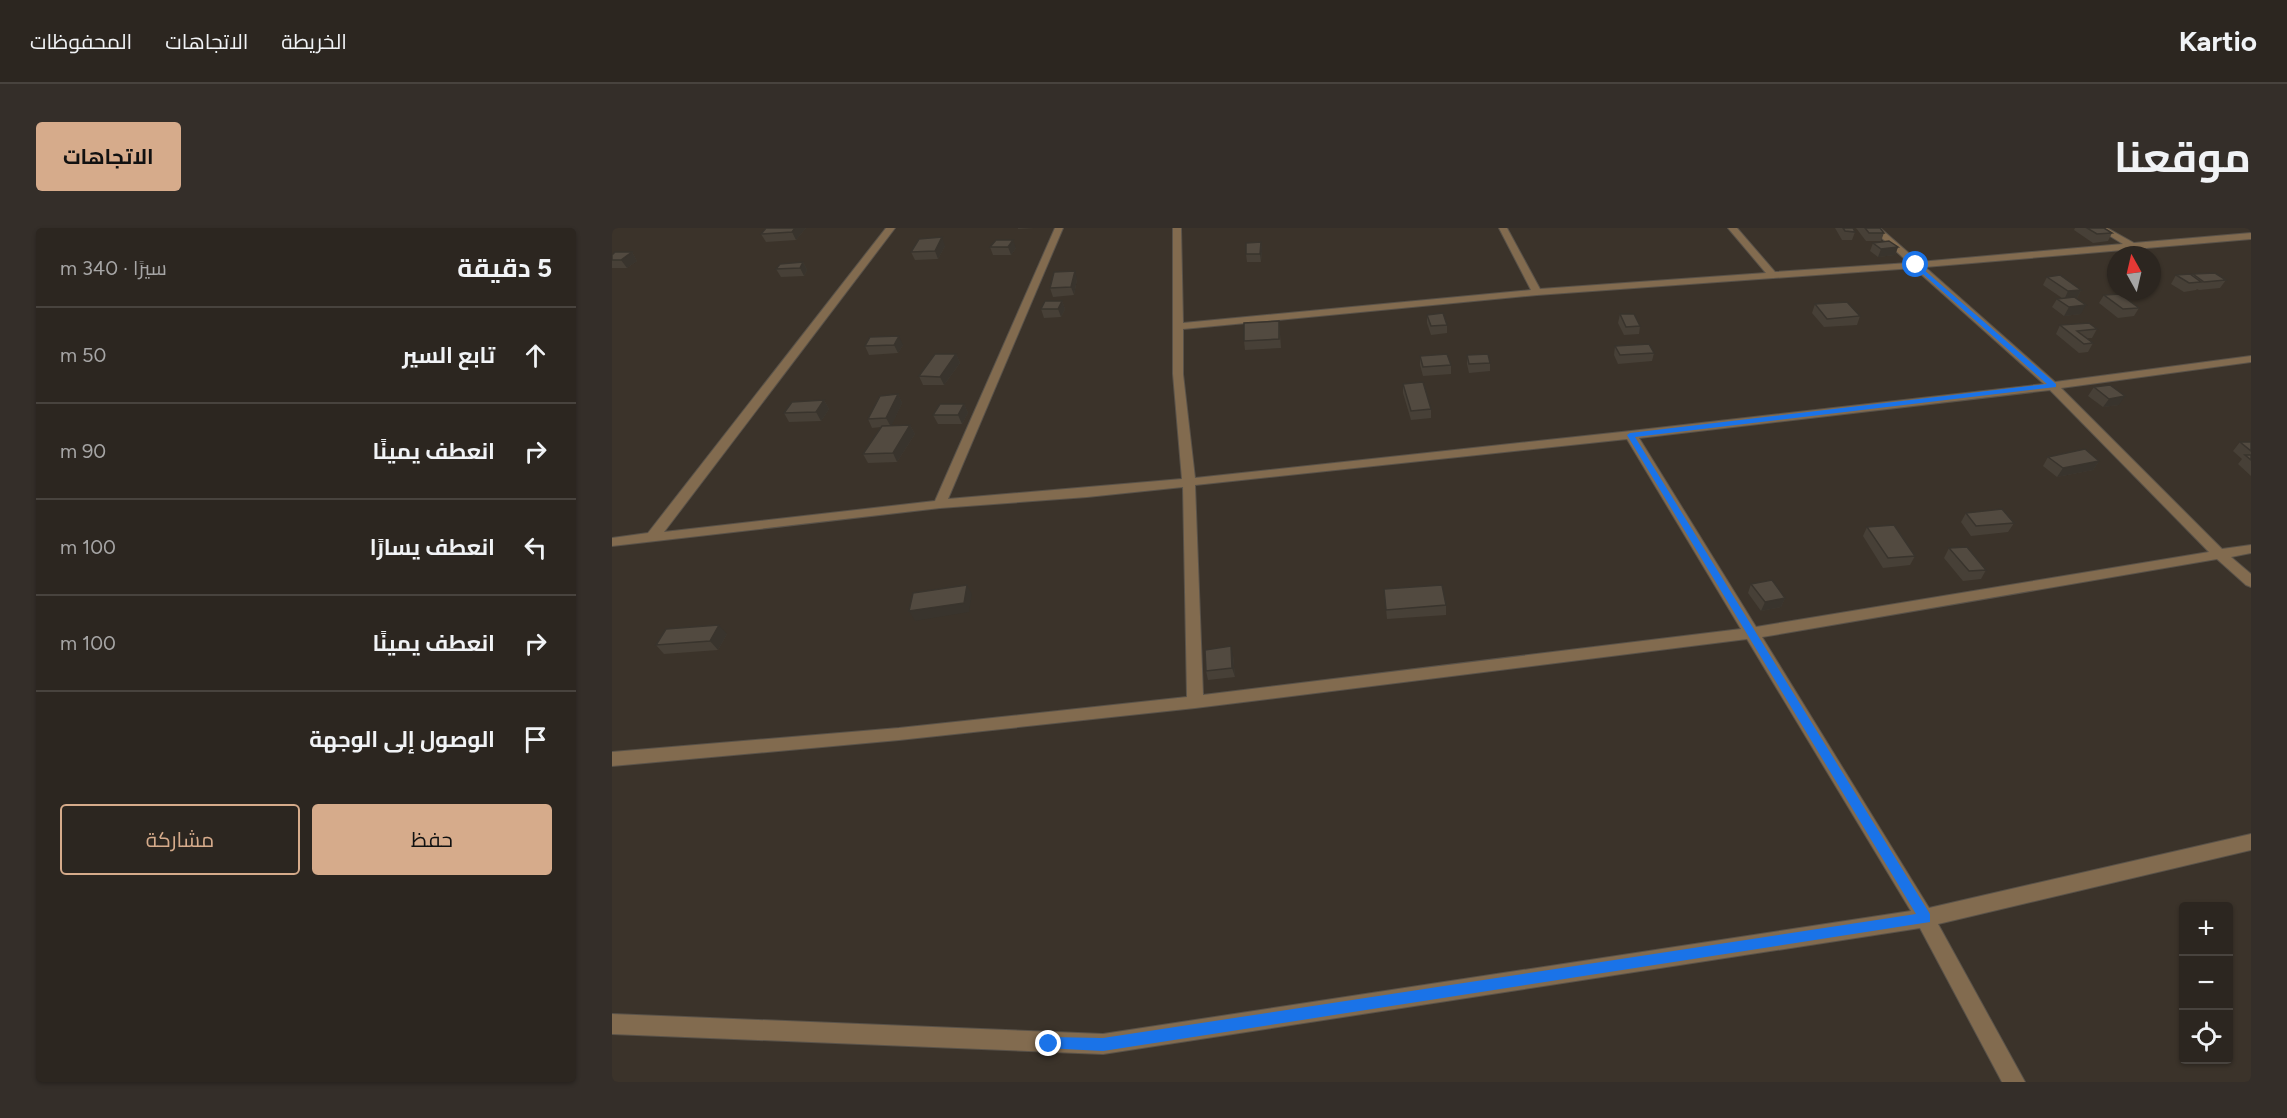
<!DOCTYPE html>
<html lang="ar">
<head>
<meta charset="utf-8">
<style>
  :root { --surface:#2c2620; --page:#342e29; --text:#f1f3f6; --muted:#a6a5a5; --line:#48433e; --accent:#d6ab8b }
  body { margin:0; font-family:Figtree,Cairo,sans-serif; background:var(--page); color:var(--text); direction:rtl }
  .controls { position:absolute; right:18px; bottom:18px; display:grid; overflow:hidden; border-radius:6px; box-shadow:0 2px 4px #0004 }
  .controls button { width:54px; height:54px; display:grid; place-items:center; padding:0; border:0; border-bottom:2px solid var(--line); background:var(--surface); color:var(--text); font:30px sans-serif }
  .compass { position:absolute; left:1495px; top:18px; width:54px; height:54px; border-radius:50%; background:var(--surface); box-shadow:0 2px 4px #0004; rotate:352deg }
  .stop { position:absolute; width:18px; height:18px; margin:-14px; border:4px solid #1a73e8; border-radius:50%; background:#fff }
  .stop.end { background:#1a73e8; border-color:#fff; box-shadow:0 2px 6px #0008 }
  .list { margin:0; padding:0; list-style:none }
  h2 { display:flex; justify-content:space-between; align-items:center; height:78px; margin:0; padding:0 24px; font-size:26px }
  h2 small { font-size:20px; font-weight:400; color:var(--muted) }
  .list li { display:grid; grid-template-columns:39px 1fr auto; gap:18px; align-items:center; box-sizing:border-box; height:96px; padding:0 24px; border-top:2px solid var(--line) }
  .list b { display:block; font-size:22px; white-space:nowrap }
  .list em { font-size:20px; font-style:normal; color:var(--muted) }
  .actions { display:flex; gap:12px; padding:18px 24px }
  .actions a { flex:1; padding:14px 0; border:2px solid var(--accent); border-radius:6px; text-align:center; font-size:21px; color:var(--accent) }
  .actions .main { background:var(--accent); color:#111 }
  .icon { flex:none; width:33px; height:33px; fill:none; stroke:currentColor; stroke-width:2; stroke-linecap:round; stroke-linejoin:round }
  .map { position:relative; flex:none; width:1639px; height:854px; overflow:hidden; direction:ltr; border-radius:6px }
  header { display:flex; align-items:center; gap:36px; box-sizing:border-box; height:84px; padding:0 30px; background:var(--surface); border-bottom:2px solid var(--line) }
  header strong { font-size:28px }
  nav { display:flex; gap:33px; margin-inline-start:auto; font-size:21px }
  .intro { display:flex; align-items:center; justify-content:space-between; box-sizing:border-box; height:144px; padding:0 36px }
  h1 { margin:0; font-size:42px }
  .button { padding:15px 27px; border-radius:6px; background:var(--accent); color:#111; font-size:21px; font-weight:700 }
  main { display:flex; gap:36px; padding:0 36px }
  aside { flex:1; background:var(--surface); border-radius:6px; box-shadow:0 2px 4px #0004 }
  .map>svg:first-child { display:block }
</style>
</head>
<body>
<header>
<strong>Kartio</strong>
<nav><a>الخريطة</a><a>الاتجاهات</a><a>المحفوظات</a></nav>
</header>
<div class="intro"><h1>موقعنا</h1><a class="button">الاتجاهات</a></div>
<main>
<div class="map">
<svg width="1639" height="854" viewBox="0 0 1639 854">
  <rect width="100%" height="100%" fill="#3b332a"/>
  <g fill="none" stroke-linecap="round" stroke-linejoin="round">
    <g stroke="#595249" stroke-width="2">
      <path id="minor" d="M274,0H283L52,304L323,273L443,0H451L336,271L570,251L561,146V0H569L571,95L919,62L887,0H895L928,61L1154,45L1116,0H1125L1163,44L1297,35L1259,0H1268L1307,34L1511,16L1485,0H1495L1522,15L1639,5V11L1313,39L1443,154L1639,128V134L1449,160L1610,321L1639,317V325L1619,329L1639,346V359L1634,357L1605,331L1150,409L1317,680L1639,606V622L1326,696L1413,854H1390L1308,700L491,826L0,806V786L491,806L1299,683L1135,411L583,480L287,512L0,538V524L287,500L575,469L571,259L475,269L328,280L0,318V310L36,305ZM1302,40L1432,156L1019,203L583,250L571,146V101L925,67ZM1438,162L1597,324L1144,399L1027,210ZM1015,211L1129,401L591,467L583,257Z"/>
    </g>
    <use href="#minor" fill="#826b4f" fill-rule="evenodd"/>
  </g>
  <g fill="#474037">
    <path d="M194,0L184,12L154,14L149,6Z"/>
    <path d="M406,0H422L406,1Z"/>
    <path d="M1223,0H1241L1243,4L1240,12H1230Z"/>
    <path d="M1244,0H1268L1272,5L1269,13H1254Z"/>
    <path d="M1463,0H1492L1500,5L1496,13L1481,15L1462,2Z"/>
    <path d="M649,14L650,23L649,34H635L634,26Z"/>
    <path d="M1261,15L1286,19L1283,27L1266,29L1258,23Z"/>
    <path d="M333,18L326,31L303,32L299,24Z"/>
    <path d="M378,19L404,20L399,27H381Z"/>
    <path d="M20,24L25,33L15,40H0V27Z"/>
    <path d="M191,34L195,42L192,48L169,49L164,41Z"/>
    <path d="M1581,46L1614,52L1608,60L1587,62L1585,61L1584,62L1572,64L1559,56L1564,47H1580Z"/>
    <path d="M1435,49L1469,62L1465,70H1464L1469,86L1452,88L1440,79L1445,71L1450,70L1431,57Z"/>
    <path d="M465,51L462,67L441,69L438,60Z"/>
    <path d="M1492,67L1527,80L1522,88L1506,90L1487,75Z"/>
    <path d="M450,73L453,81L449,89L432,90L429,81Z"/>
    <path d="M1203,76L1248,88L1245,97L1212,99L1200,85Z"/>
    <path d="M1008,86L1028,98L1027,106L1012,107L1006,95Z"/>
    <path d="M815,87L835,97V105L819,107L815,95Z"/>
    <path d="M667,93L669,120L633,122L632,113Z"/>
    <path d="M1448,97L1485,101L1480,110H1475L1481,115L1476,124L1467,125L1444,106Z"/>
    <path d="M291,117L286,125L257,127L253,118Z"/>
    <path d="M1003,118L1042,125L1040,133L1006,136L1002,127Z"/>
    <path d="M344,126L348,135L332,157H311L307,148Z"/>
    <path d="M855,127L878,135V143L857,145L855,136Z"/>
    <path d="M808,128L839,137V146L811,148L808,137Z"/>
    <path d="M791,156L819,181V190L799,192L791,165Z"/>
    <path d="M1482,159L1507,177L1491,179L1476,168Z"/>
    <path d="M286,166L290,175L279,198L298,197L303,206L285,234L256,235L251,226L269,199L260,200L256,191Z"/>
    <path d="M212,172L217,181L209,193L177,194L172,185Z"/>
    <path d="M352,176L356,185L350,196H326L321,187Z"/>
    <path d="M1628,214H1639V248L1626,236L1630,231L1621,223Z"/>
    <path d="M1436,229L1487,233L1481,242L1445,249L1431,238Z"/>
    <path d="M1354,285L1402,295L1396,304L1359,308L1349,294Z"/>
    <path d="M1255,299L1303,328L1298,337L1271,340L1251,308Z"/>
    <path d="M1337,320L1374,342L1369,351L1351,353L1332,330Z"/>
    <path d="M1139,356L1173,370L1169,379L1149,383L1136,365Z"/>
    <path d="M772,361L834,377V387L775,391Z"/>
    <path d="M115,406L106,422L52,426L44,417Z"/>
    <path d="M621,427L623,449L596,452L594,443Z"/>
  </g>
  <g fill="#39342d">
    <path d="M183,0H194L184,12L180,4Z"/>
    <path d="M330,9L333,18L326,31L323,23Z"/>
    <path d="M401,12L404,20L399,27L396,19Z"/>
    <path d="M649,14L650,23L649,34L648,26Z"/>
    <path d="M1286,19L1283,27L1266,29L1269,21Z"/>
    <path d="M20,24L25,33L15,40L9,32Z"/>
    <path d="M191,34L195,42L192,48L188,40Z"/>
    <path d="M463,43L465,51L462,67L459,59Z"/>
    <path d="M1469,62L1465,70L1452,72L1456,63Z"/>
    <path d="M450,73L453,81L449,89L446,81Z"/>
    <path d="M1474,77L1469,86L1452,88L1457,79Z"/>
    <path d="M287,108L291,117L286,125L282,117Z"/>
    <path d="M344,126L348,135L332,157L328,149Z"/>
    <path d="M286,166L290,175L279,199L274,190Z"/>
    <path d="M1513,168L1507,177L1491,179L1497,171Z"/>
    <path d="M212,172L217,181L209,193L204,184Z"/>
    <path d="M352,176L356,185L350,196L346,187Z"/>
    <path d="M298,197L303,206L285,234L281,225Z"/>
    <path d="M1487,233L1481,242L1445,249L1451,240Z"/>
    <path d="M355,357L360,366L357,384L303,393L297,383Z"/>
    <path d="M1173,370L1169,379L1149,383L1153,374Z"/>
    <path d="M107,397L115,406L106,422L98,413Z"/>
    <path d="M619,418L621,427L623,449L620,440Z"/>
  </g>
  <g fill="#524a40" stroke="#39342d" stroke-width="1.5">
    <path d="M154,0H183L180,4L149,6Z"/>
    <path d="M1231,0H1241L1243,4L1233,3Z"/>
    <path d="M1253,0H1268L1272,5H1257Z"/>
    <path d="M1475,0H1492L1500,5L1485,6Z"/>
    <path d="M330,9L323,23L299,24L307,11Z"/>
    <path d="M384,12H401L396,19H378Z"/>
    <path d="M1277,13L1286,19L1269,21L1261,15Z"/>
    <path d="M649,14L648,26H634V15Z"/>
    <path d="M3,24H20L9,32H0V27Z"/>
    <path d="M191,34L188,40L164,41L168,36Z"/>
    <path d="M463,43L459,59L438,60L442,44Z"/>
    <path d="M1603,45L1614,52L1592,54L1581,46Z"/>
    <path d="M1578,46L1589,54L1577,55L1564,47Z"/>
    <path d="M1448,47L1469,62L1456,63L1435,49Z"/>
    <path d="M1508,66L1527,80L1511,81L1492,67Z"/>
    <path d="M1462,69L1474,77L1457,79L1445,71Z"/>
    <path d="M433,73H450L446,81H429Z"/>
    <path d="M1235,74L1248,88L1215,91L1203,76Z"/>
    <path d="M831,85L835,97L819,98L815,87Z"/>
    <path d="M1008,86H1022L1028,98L1014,99Z"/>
    <path d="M667,93V111L632,113V95Z"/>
    <path d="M1477,95L1485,101L1465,103L1481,115L1472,116L1448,97Z"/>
    <path d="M287,108L282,117L253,118L258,109Z"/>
    <path d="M1037,116L1042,125L1008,127L1003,118Z"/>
    <path d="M323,126H344L328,149L307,148Z"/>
    <path d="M835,126L839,137L811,139L808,128Z"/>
    <path d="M876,126L878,135L857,136L855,127Z"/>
    <path d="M811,154L819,181L799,183L791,156Z"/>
    <path d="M1498,157L1513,168L1497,171L1482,159Z"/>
    <path d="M286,166L274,190L256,191L268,168Z"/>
    <path d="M212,172L204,184L172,185L180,174Z"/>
    <path d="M328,176H352L346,187H321Z"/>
    <path d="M298,197L281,225L251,226L270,198Z"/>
    <path d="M1628,214H1639V223Z"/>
    <path d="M1473,221L1487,233L1451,240L1436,229Z"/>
    <path d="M1633,227H1639V232Z"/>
    <path d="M1390,281L1402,295L1364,298L1354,285Z"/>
    <path d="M1282,297L1303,328L1276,330L1255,299Z"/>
    <path d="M1355,319L1374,342L1357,343L1337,320Z"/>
    <path d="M1160,352L1173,370L1153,374L1139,356Z"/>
    <path d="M355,357L352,375L297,383L301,365Z"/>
    <path d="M830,357L834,377L774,382L772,361Z"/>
    <path d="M107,397L98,413L44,417L54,401Z"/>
    <path d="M619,418L620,440L594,443L593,422Z"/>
  </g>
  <path fill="#1a73e8" d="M1304,35L1444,156V159L1023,209L1318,686V694L491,823L432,820L430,816L432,811L437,809L491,810L1304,686L1015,207L1018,205L1435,156L1302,38Z"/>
</svg>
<div class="controls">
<button>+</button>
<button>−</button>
<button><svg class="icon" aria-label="locate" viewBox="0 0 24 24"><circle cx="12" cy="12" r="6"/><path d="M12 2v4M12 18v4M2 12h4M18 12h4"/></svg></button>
</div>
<svg class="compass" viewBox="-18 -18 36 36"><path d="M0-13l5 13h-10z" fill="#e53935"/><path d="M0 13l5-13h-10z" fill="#a6a5a5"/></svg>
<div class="stop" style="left:1304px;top:37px"></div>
<div class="stop end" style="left:437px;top:816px"></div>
</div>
<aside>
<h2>5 دقيقة<small>سيرًا · 340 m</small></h2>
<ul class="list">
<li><svg class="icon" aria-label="ahead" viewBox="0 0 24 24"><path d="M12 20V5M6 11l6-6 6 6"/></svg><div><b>تابع السير</b></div><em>50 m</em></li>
<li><svg class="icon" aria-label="right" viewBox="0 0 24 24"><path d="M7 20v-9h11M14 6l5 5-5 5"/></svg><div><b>انعطف يمينًا</b></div><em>90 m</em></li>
<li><svg class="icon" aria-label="left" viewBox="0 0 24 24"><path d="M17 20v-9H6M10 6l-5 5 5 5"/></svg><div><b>انعطف يسارًا</b></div><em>100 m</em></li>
<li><svg class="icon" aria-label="right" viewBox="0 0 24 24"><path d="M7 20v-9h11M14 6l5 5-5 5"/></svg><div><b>انعطف يمينًا</b></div><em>100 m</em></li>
<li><svg class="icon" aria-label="arrive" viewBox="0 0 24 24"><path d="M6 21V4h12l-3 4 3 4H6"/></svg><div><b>الوصول إلى الوجهة</b></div></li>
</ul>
<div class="actions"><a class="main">حفظ</a><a>مشاركة</a></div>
</aside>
</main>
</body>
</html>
